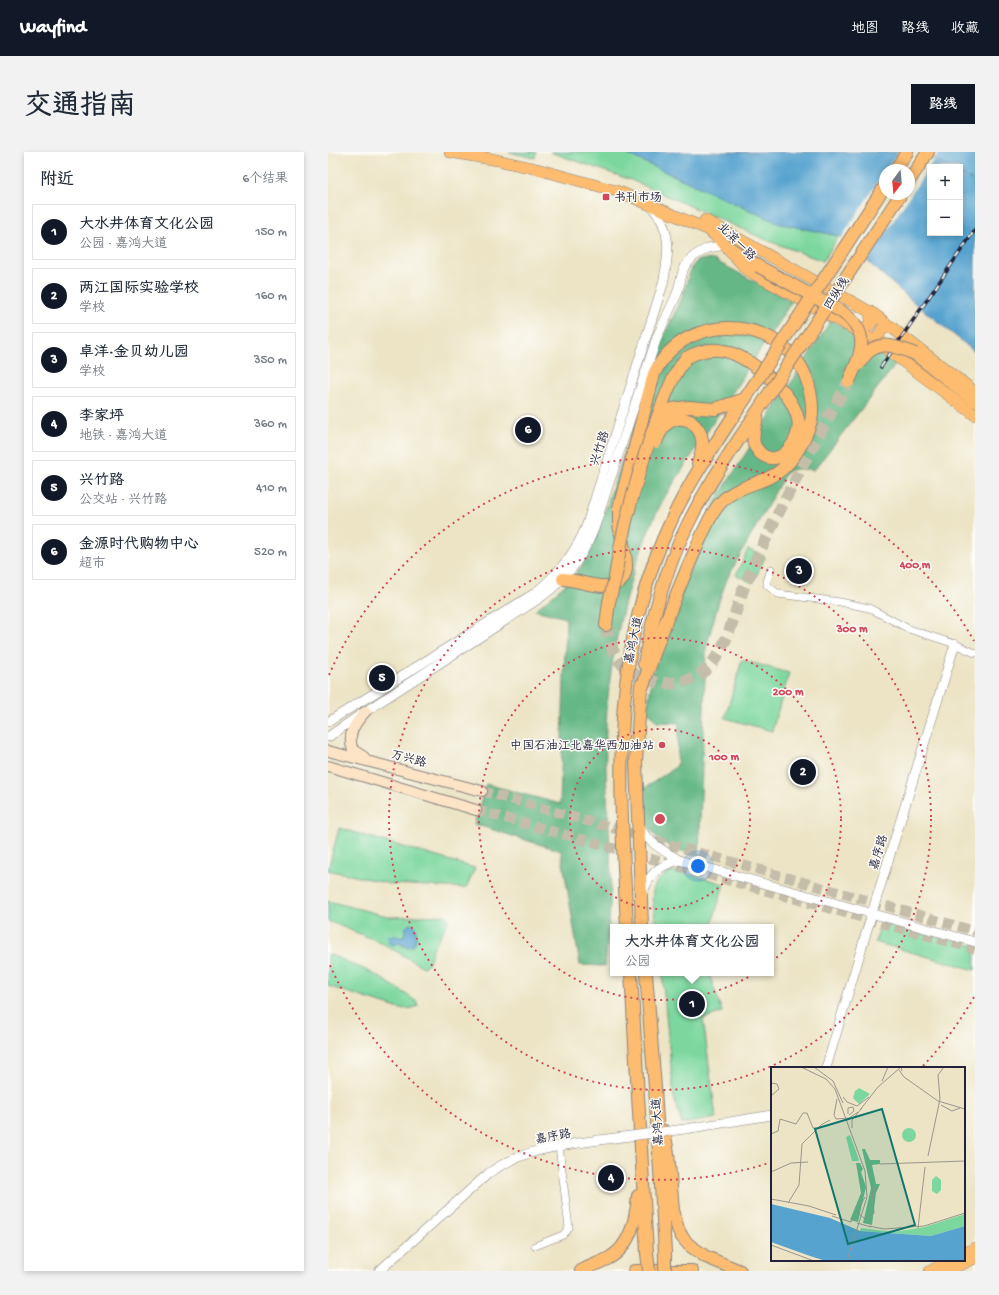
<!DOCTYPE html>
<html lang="zh">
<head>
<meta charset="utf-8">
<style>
  :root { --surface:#fff; --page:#f2f2f3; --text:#1f2937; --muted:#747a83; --line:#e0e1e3; --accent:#111827 }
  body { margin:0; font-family:"Gochi Hand","LXGW WenKai TC",sans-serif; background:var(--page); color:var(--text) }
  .controls { position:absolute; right:12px; top:12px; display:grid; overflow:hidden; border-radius:0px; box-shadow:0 2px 6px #0003 }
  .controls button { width:36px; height:36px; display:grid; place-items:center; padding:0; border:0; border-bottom:1px solid var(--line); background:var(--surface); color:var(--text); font:20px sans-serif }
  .compass { position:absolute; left:551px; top:12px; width:36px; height:36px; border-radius:50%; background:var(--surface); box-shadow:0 2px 6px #0003; rotate:196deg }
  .you { position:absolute; left:370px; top:714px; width:14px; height:14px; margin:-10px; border:3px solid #fff; border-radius:50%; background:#1a73e8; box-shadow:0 0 0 6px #1a73e833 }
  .badge { display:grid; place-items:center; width:26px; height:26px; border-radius:50%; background:var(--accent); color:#fff; font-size:13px; font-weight:700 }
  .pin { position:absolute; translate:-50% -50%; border:2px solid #fff; box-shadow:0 1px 4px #0006 }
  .popup { position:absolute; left:282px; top:772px; width:164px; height:52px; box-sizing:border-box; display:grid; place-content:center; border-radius:0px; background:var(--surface); filter:drop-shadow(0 1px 3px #0005); font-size:13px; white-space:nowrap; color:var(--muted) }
  .popup b { font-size:15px; color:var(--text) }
  .popup::after { content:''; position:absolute; left:50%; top:100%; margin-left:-8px; border:8px solid transparent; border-top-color:var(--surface) }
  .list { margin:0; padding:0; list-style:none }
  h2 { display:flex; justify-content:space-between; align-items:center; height:52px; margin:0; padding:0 16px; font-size:17px }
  h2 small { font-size:13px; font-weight:400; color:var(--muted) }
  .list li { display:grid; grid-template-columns:26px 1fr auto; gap:12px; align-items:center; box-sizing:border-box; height:56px; margin:0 8px 8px; padding:0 8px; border:1px solid var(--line); border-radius:0px }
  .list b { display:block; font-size:15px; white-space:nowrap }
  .list p { margin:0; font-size:13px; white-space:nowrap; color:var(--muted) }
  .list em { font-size:13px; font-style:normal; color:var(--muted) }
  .map { position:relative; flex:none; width:647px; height:1119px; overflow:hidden; border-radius:0px }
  header { display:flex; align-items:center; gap:24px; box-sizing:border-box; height:56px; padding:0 20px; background:var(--accent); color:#fff }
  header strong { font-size:19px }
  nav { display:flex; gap:22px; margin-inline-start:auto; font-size:14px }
  .intro { display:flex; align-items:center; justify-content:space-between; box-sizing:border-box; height:96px; padding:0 24px }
  h1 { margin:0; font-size:28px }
  .button { padding:10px 18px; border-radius:0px; background:var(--accent); color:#fff; font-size:14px; font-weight:700 }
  main { display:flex; gap:24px; padding:0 24px }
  aside { flex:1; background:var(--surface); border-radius:0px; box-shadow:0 2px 6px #0003 }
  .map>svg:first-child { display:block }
</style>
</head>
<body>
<header>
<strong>Wayfind</strong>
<nav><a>地图</a><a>路线</a><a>收藏</a></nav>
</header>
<div class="intro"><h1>交通指南</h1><a class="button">路线</a></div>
<main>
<aside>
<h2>附近<small>6个结果</small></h2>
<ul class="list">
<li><span class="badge">1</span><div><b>大水井体育文化公园</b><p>公园 · 嘉鸿大道</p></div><em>150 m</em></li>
<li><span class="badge">2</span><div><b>两江国际实验学校</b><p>学校</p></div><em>160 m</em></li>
<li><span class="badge">3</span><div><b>卓洋·金贝幼儿园</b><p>学校</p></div><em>350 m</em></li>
<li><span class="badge">4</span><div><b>李家坪</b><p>地铁 · 嘉鸿大道</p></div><em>360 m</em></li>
<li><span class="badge">5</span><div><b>兴竹路</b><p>公交站 · 兴竹路</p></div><em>410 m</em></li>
<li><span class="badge">6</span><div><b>金源时代购物中心</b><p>超市</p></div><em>520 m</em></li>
</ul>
</aside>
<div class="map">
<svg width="647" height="1119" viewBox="0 0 647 1119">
  <rect width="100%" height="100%" fill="#fdfcf7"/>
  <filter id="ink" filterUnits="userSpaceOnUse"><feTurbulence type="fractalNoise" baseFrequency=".025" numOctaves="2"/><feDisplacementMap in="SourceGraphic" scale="8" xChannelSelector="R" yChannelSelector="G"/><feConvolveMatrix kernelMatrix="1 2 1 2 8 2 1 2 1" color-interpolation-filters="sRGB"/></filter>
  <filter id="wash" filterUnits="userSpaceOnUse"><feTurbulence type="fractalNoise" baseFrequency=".012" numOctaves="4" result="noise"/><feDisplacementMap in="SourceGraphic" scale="16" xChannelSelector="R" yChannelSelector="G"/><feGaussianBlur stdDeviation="0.9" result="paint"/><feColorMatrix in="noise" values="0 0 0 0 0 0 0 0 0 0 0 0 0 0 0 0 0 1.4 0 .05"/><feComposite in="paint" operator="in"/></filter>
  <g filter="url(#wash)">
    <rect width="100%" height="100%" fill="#ece4c5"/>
    <g fill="#7cd79e" stroke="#4f7c6c" fill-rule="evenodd">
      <path d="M181,0H208L207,6Z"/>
      <path d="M222,0H294L450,71L511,84L495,109L441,89L303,28Z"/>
      <path d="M420,397L437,405L425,431L408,423Z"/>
      <path d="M414,508L461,521L444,579L397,566Z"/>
      <path d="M11,676L147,716L138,736L62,732L0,718Z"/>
      <path d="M344,719H351L396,732L384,772L388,775H329C325,751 316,731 344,719Z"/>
      <path d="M0,749L63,765L118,763L121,768L104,798L101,812L95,815L54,791L0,769ZM79,774L88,784V789L77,795L71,791H61L60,789L63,783L72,786L76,784Z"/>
      <path d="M560,770L647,794V818L547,790L552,775Z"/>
      <path d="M0,802C35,815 59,828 89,850L90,854L85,856L72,857L0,834Z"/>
      <path d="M334,821H381L394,860L375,867L388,966L354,972L346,946Z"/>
    </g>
    <g fill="#65b885" stroke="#446d60">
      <path d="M377,107L386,108L464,149L336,346C302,410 281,500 278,573C276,623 282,673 283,724C283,754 280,784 277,814L252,813L233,699L146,672L158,632L232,652L238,466L207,458L238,432L253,415L267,389L334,187L354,146L363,116L369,109Z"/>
      <path d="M503,168L527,182L568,212L486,318C474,317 464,314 456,324L399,427L391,449L378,496L371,704C350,698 324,692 319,667C316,657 317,646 317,636L349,614L351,571L329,570L319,558L325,521L383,356Z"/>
    </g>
    <g fill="#57a3cf" stroke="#3c6285" fill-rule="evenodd">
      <path d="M294,0H647V200L583,148L511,84L450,71ZM602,15H632V81H602ZM557,18H581V42H557Z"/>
      <path d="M82,772L87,774C90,778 88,790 85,794L80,795L71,791L65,793L61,791L60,784L65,783L74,786L76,783L78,775Z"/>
    </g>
    <path fill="#ece4c5" d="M570,0H611L538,110L512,88L557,19V42H581V18H558Z"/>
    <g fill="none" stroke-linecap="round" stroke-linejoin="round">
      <g stroke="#3a5c7e" stroke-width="1" stroke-dasharray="5 4" stroke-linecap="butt">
        <path d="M602,5L620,15"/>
        <path d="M632,22L647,30"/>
      </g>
    </g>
  </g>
  <g filter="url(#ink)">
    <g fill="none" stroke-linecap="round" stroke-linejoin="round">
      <g stroke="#c4bda9" stroke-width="10" stroke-dasharray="10 5" stroke-linecap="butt">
        <path d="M154,639L647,779"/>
        <path d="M148,658L647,797"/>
      </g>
      <path stroke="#c4bda9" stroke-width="12" stroke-dasharray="12 6" stroke-linecap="butt" d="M278,473C280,484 283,498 290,507C310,536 361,541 384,511C403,488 407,455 419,428C449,360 484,294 521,229"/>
      <g stroke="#878380" stroke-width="8">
        <g id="minor">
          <path d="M443,417L439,429V433L450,442L512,450L541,456L581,477L627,492L647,501"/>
          <path d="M207,1094L235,1083L241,1076L231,994"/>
        </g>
      </g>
      <g stroke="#878380" stroke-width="10">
        <g id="tertiary">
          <path d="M0,570L207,441C230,422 246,403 258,375L335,132C341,103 345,77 323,54"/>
          <path d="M0,585L38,559L212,446C239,426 253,408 266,377L329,185L349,142L356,115L366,104L380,96L397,93"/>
          <path d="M311,674C319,690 336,699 351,708L647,790"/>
          <path d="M314,743C322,720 329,715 351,708"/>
          <path d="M498,916L544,761L627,492"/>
          <path d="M357,977L444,963"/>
          <path d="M51,1119L161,1021C195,997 231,994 271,988"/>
        </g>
      </g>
      <g stroke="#878380" stroke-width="12">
        <g id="secondary">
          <path d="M0,599L154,639"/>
          <path d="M36,605L25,598C18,582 28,570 38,559"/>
          <path d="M0,614L148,658"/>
        </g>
      </g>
      <g stroke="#878380" stroke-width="12">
        <g id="primary">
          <path d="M122,0L169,8L209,17L292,40L381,78L397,93L419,118L549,190L647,263"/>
          <path d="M377,68L546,162L647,240"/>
          <path d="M528,178L541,174L544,170L541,159"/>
          <path d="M552,192L551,182L555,176L564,175"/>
          <path d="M636,1102L647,1096"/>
          <path d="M602,1119L624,1108"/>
          <path d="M619,1119L647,1106"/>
        </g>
      </g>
      <g stroke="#878380" stroke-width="14">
        <g id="trunk">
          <path d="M567,18L579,0"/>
          <path d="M581,29L600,0"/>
          <path d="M397,93L430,114"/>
          <path d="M587,202L647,249"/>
          <path d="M358,206C381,193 399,196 421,210C440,223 465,244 470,267C475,287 451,320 431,300C429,297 427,295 426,292C424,284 427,274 429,265"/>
          <path d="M360,255L387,257L417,247"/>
          <path d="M362,269C378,281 376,295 370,312"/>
          <path d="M235,427C249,428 265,435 278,434C313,432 292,390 291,371C291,366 291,361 291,356L326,222C358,153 467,164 482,239C484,249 485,260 483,269C476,291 462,317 440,326C422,334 402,337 389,355C379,369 373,386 366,401C346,446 329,492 313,539"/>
          <path d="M278,473L281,450"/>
          <path d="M316,512C324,465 338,417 359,374C382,327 414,284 442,240"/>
          <path d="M313,533L308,610L314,775"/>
          <path d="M299,775C292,632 280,501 344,367C367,318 399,275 428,230"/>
          <path d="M303,821L319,1101"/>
          <path d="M318,821L327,936L337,1100"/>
          <path d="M336,979L340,1001L345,1058L350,1077L354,1085L361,1093L378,1105L412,1119"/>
          <path d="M253,1119C262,1114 272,1111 281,1106C303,1094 308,1066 310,1044"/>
          <path d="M306,1119H364"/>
        </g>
      </g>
      <use href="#minor" stroke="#fff" stroke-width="7"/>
      <use href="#tertiary" stroke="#fff" stroke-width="9"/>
      <use href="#secondary" stroke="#fee4c6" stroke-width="10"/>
      <use href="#primary" stroke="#fdbc70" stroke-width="11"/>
      <use href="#trunk" stroke="#fdbc70" stroke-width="12"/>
      <g stroke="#22223b" stroke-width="3.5">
        <path id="rail" d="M553,215L647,78"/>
      </g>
      <use href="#rail" stroke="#fdfcf7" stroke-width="2" stroke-dasharray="6" stroke-linecap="butt"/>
      <g stroke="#878380" stroke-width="10" stroke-linecap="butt">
        <path id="tertiary-bridge" d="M271,988L357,977"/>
      </g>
      <g stroke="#878380" stroke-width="14" stroke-linecap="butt">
        <g id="trunk-bridge">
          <path d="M430,114L514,160C544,181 533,201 521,229"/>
          <path d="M531,212C546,186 564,192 587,202"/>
          <path d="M428,230L557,34"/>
          <path d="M442,240L573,42"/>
          <path d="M329,268L344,257L360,255"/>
          <path d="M328,290C334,274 344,261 362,269"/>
          <path d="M287,426C294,376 308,328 324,281C333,255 342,227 358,206"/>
          <path d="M281,450L289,418"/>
          <path d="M337,1100V1119"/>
          <path d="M319,1101L321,1119"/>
        </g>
      </g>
      <use href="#tertiary-bridge" stroke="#fff" stroke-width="9"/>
      <use href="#trunk-bridge" stroke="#fdbc70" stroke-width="12"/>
    </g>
  </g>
  <g fill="none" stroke="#d1495b" stroke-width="2" stroke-dasharray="2 4">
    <circle cx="332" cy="667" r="90"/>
    <circle cx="332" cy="667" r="181"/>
    <circle cx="332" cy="667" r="271"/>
    <path d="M646 845A361 361 0 0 1 594 915M444 1010A361 361 0 0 1 1 811M1 523A361 361 0 0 1 646 489"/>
  </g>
  <g fill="#d1495b" stroke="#fdfcf7" stroke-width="1.5">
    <rect x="274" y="41" width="8" height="8" rx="2"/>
    <circle cx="334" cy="593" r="4"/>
  </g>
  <g text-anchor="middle" stroke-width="3" stroke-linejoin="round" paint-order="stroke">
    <g font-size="12" fill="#22223b" stroke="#fdfcf7" text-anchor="start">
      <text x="286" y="49">书刊市场</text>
      <text x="326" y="597" text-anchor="end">中国石油江北嘉华西加油站</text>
    </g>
    <g font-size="12" fill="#22223b" stroke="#fdfcf7">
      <text transform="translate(409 89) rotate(45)" y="4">北滨一路</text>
      <text transform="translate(508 141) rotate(-57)" y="4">四纵线</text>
      <text transform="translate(271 296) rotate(-72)" y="4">兴竹路</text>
      <text transform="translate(305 488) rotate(-78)" y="4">嘉鸿大道</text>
      <text transform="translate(81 606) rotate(15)" y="4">万兴路</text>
      <text transform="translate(550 700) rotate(-73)" y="4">嘉序路</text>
      <text transform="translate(329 970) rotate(-93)" y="4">嘉鸿大道</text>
      <text transform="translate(225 984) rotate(-11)" y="4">嘉序路</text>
    </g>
  </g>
  <g transform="translate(443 915)">
    <rect width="194" height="194" fill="#ece4c5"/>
    <path d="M88,21L99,27L88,37L82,31L84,24ZM131 68a7 7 0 1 1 14 0a7 7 0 1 1-14 0ZM79,68L88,93L87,94H81L75,70ZM165,109L170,113V123L166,127L161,124V113ZM194,147V159L160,169L89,164L90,161L122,165L153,160Z" fill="#7cd79e"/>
    <path d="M91,82H94L99,93H109V97L101,98L105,117H109L105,126L101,158L92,156L100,121ZM85,96H89L92,102L90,105L95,120L87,155L79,153L90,126Z" fill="#65b885"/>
    <path d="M0,137L59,151L89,164L160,169L194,159V194H55L39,189L0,175Z" fill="#57a3cf"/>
    <path fill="none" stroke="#57a3cf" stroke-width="2" d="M0,151L80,175M83,176L107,181L136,183L157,181L194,171"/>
    <path fill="none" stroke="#9b968e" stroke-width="1" d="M30,0L55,12L64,22L94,104L96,130L76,194M43,0L62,14L72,36M128,3L133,10L167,34L194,42M111,14L117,0M0,16L6,17L8,22L0,29M72,30L76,35L86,39L98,30M66,32L63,48L65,52L78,51L87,45M170,38L181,44L189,41M89,43L107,20L130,0L131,4M77,47V41L82,40L83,44L78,48M81,61V53L91,41M0,67L7,64L9,52L25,57L32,46H36L42,61H45M157,89L169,32L167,8L173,0M109,97L194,94M0,105L20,96L37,95M94,130L86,145L94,152L103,146L101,123L107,121M0,132L38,139L65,148M17,136L28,118L31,77L50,58L59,53M61,149L80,155L83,150M86,156L100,160M98,159L113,162L153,159L194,146M147,161L154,100M0,178L43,194"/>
    <path fill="#0f766e" fill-opacity="0.15" stroke="#0f766e" stroke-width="2" d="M111,42L144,158L77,177L44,62Z"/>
    <rect width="194" height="194" fill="none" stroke="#22223b" stroke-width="2"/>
  </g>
  <circle cx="332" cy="667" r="6" fill="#d1495b" stroke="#fdfcf7" stroke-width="2"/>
  <g font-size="12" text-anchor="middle" font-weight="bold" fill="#d1495b" stroke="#fdfcf7" stroke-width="3" stroke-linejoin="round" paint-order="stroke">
    <text x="587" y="416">400 m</text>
    <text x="524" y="480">300 m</text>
    <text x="460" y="543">200 m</text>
    <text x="396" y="608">100 m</text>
  </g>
</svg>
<div class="controls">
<button>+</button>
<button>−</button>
</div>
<svg class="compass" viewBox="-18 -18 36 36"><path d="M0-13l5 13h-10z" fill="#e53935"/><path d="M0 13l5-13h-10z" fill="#747a83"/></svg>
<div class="you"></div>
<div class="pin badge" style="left:364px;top:852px">1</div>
<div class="popup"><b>大水井体育文化公园</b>公园</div>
<div class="pin badge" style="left:475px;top:620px">2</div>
<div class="pin badge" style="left:471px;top:419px">3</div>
<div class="pin badge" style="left:283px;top:1026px">4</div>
<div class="pin badge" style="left:54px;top:526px">5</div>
<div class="pin badge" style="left:200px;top:278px">6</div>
</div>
</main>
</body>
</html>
